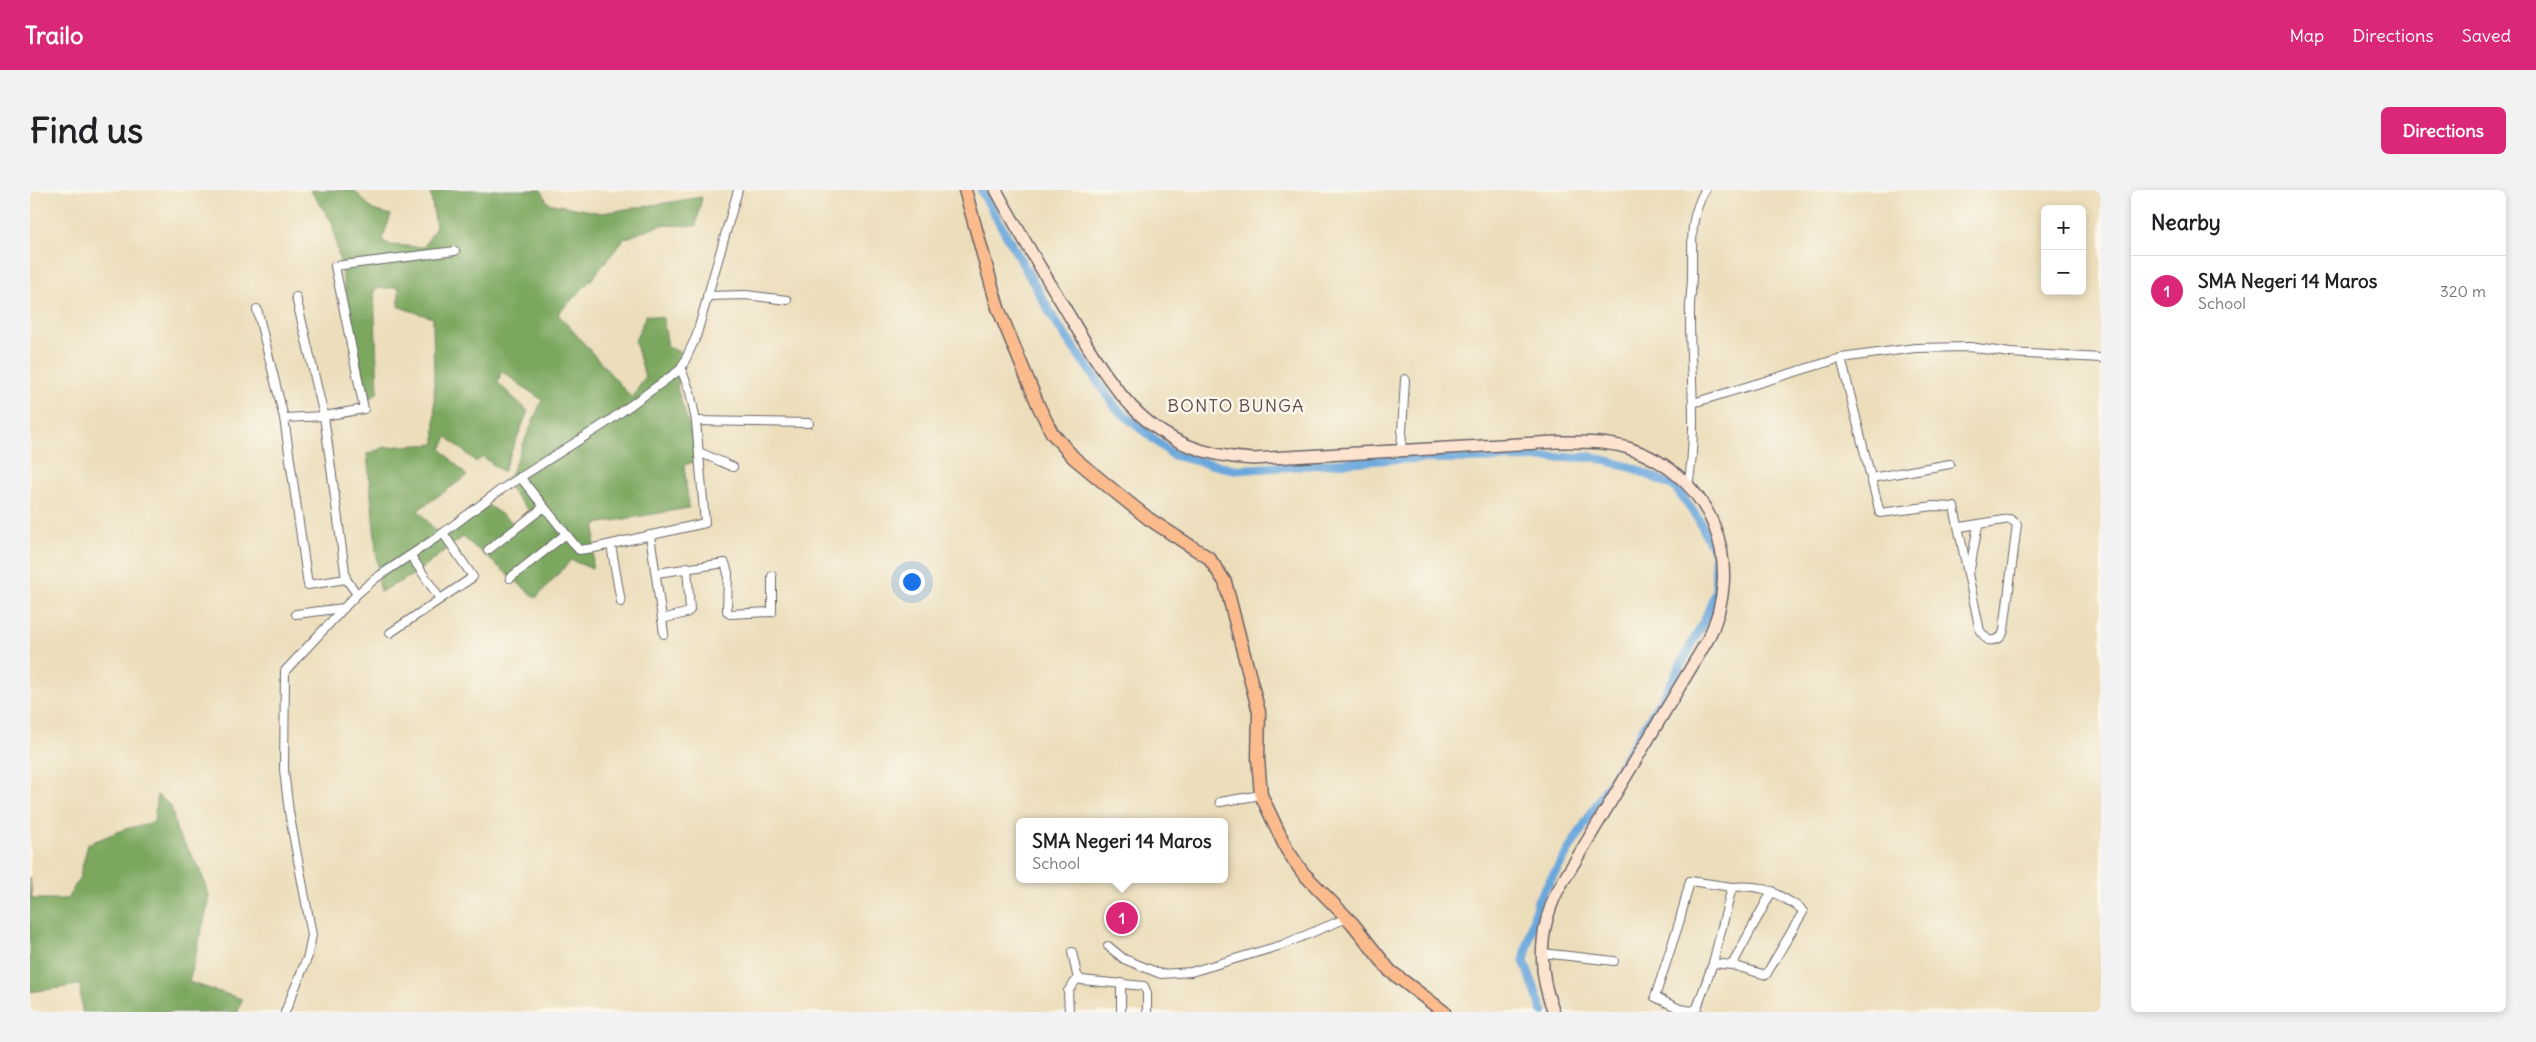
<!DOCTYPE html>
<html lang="en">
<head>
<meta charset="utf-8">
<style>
  :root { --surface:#fff; --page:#f2f2f2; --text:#202124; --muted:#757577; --line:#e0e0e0; --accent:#db2777 }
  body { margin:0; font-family:Delius,sans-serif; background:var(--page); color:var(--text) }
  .controls { position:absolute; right:15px; top:15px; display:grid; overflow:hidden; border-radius:8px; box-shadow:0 2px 8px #0003 }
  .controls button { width:45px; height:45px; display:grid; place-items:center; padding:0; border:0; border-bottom:1px solid var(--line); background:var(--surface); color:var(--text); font:25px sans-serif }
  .you { position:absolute; left:881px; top:391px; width:18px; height:18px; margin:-12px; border:4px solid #fff; border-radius:50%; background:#1a73e8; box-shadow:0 0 0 8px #1a73e833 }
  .badge { display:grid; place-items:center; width:32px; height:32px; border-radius:50%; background:var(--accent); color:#fff; font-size:16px; font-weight:700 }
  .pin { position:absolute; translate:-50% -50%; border:2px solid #fff; box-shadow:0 1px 5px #0006 }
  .popup { position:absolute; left:986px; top:628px; width:212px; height:65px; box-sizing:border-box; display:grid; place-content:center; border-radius:8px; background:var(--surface); filter:drop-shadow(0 1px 4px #0005); font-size:16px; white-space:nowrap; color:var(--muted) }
  .popup b { font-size:19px; color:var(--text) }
  .popup::after { content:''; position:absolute; left:50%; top:100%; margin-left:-10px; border:10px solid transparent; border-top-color:var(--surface) }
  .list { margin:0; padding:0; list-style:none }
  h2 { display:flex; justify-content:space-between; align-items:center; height:65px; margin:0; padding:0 20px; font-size:21px }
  h2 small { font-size:16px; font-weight:400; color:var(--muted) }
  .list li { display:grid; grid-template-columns:32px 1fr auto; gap:15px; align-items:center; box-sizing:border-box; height:70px; padding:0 20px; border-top:1px solid var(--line) }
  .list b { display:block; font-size:19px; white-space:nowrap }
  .list p { margin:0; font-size:16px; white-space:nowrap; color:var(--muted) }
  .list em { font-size:16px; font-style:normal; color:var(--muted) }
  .map { position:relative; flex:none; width:2071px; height:822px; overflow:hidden; border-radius:8px }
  header { display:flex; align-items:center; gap:30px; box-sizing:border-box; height:70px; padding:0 25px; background:var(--accent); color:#fff }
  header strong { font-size:24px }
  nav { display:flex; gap:28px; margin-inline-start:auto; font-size:18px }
  .intro { display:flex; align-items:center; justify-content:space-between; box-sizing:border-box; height:120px; padding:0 30px }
  h1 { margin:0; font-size:35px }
  .button { padding:12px 22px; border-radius:8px; background:var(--accent); color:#fff; font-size:18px; font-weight:700 }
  main { display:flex; gap:30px; padding:0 30px }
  aside { flex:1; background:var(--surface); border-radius:8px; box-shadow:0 2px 8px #0003 }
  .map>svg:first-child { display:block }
</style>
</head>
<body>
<header>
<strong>Trailo</strong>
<nav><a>Map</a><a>Directions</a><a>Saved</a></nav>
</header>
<div class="intro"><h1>Find us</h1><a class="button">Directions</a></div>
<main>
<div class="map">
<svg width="2071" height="822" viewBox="0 0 2071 822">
  <rect width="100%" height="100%" fill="#fbf7ec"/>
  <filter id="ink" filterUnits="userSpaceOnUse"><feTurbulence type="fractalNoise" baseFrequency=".02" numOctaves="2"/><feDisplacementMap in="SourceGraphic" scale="10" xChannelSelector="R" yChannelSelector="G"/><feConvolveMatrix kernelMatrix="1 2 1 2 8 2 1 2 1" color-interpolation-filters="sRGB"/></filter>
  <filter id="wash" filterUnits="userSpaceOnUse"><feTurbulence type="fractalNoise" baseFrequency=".0096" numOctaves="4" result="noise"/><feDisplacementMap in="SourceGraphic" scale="20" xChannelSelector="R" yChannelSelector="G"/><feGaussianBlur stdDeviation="1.12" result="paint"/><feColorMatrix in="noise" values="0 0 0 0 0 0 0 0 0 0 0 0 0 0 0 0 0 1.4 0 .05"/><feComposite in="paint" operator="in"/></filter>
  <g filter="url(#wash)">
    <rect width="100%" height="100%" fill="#ecdebb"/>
    <g fill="#7ca75f" stroke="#4f644d" fill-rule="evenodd">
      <path d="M280,0H324L343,20L361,25L352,50L360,55L394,57L406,37L400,0H511L518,13L572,23L672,7L666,36L631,35L594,49L561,90L528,124L602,208L615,187L605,151L616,125L633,128L638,157L657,165L647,198L670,270L654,275L659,318L566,334L562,379L541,370L506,408L433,347L383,385L350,402L337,264L355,257L405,254L403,128L369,117V97L344,99L348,202L337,211L302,32ZM471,181L512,210L480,285L473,291L505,328L492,339L454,312L410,346L388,320L437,286L411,259L417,247L446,272L453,267L473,282L498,221L468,193Z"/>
      <path d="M127,605L141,616L147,642L169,677L180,707L159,792L212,809L208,822H52L50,795L0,802V687L2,709H37L49,689L58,654L95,639L124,632Z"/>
    </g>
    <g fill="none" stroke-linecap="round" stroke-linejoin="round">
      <path stroke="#6ba7dc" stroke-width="9" d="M951,0L1026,133L1087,219L1143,265L1206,280L1365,269L1563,267L1603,278L1645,297L1669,330L1685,363L1686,401L1676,427L1639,497L1508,710L1494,771L1513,822"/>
    </g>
  </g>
  <g filter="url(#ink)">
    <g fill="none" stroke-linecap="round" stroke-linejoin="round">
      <g stroke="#696468" stroke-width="10">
        <g id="street">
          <path d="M677,106L716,105L757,110"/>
          <path d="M266,107L294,226L316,389L327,404"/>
          <path d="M227,119L254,228L278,395L316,389"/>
          <path d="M1811,168L1841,288L1920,274"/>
          <path d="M1663,213L1811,168L1885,158L1940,157L1980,163L2071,168"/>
          <path d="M254,228L294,226L334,219L305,76L425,61"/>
          <path d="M666,231L779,233"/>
          <path d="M1371,260L1375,189"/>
          <path d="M669,262L703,277"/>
          <path d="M490,287L549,360L564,358L675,333L666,231L660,202L651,179"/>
          <path d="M1841,288L1850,323L1904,316L1924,317L1950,441L1958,450C1966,451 1972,449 1974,440L1987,334L1980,329L1930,337"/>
          <path d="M1658,296C1668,240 1660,184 1660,127C1659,113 1662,99 1662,85C1663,50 1658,32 1675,0"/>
          <path d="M620,345L632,429L656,423L660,420L657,377"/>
          <path d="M581,355L591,412"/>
          <path d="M458,360L514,317"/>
          <path d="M381,366L410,409"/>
          <path d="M1940,379L1948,335"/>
          <path d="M627,383L695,373L698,383L697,421L700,424L742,422V386"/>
          <path d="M480,388L536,344"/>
          <path d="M266,424L314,418"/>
          <path d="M632,429L634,444"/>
          <path d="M360,443L443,387L413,343"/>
          <path d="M1190,612L1231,605"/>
          <path d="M1078,756L1094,769L1131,784L1161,782L1252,755L1317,728"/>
          <path d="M1042,762L1047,785L1051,790L1114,796L1117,803V822"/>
          <path d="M1512,763L1584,771"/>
          <path d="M1683,773L1702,775L1736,785L1773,722L1770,718C1744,702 1734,694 1702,697"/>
          <path d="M1702,775L1742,701"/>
          <path d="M255,822L278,766L282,745L259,622L254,580L255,481L327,404L346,388L409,346L469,301L576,233L651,179L666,147L708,0"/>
          <path d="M1039,822L1038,801L1048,788"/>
          <path d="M1091,822V793"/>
          <path d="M1649,822L1650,819L1625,807L1649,733L1660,691L1702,697L1683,773L1667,818L1662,821L1650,819"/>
        </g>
      </g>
      <g stroke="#696468" stroke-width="14">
        <path id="secondary" d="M966,0C987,39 1010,77 1033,115C1083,199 1115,263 1223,269L1526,252C1550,252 1574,251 1598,258C1682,285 1717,374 1677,451L1532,693C1509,732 1506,780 1524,822"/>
      </g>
      <g stroke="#696468" stroke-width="15">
        <path id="primary" d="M935,0L968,118L1009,217L1022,243L1044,268L1084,301L1119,329L1179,368L1195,392L1229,522L1228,569L1231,605L1257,660L1273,683L1323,734L1360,781L1414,822"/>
      </g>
      <use href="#street" stroke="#fff" stroke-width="8"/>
      <use href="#secondary" stroke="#fde4d1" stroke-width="11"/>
      <use href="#primary" stroke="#fbbb8d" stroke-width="12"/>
    </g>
  </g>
  <g text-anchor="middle" stroke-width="5" stroke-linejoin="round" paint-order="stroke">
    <g font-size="18" letter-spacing="1" fill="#664f4b" stroke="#fbf7ec">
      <text x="1206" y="222">BONTO BUNGA</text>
    </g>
  </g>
</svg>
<div class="controls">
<button>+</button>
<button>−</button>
</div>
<div class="you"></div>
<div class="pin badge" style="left:1092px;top:728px">1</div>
<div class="popup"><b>SMA Negeri 14 Maros</b>School</div>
</div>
<aside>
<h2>Nearby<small></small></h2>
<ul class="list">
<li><span class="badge">1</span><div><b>SMA Negeri 14 Maros</b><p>School</p></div><em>320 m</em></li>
</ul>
</aside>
</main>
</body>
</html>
